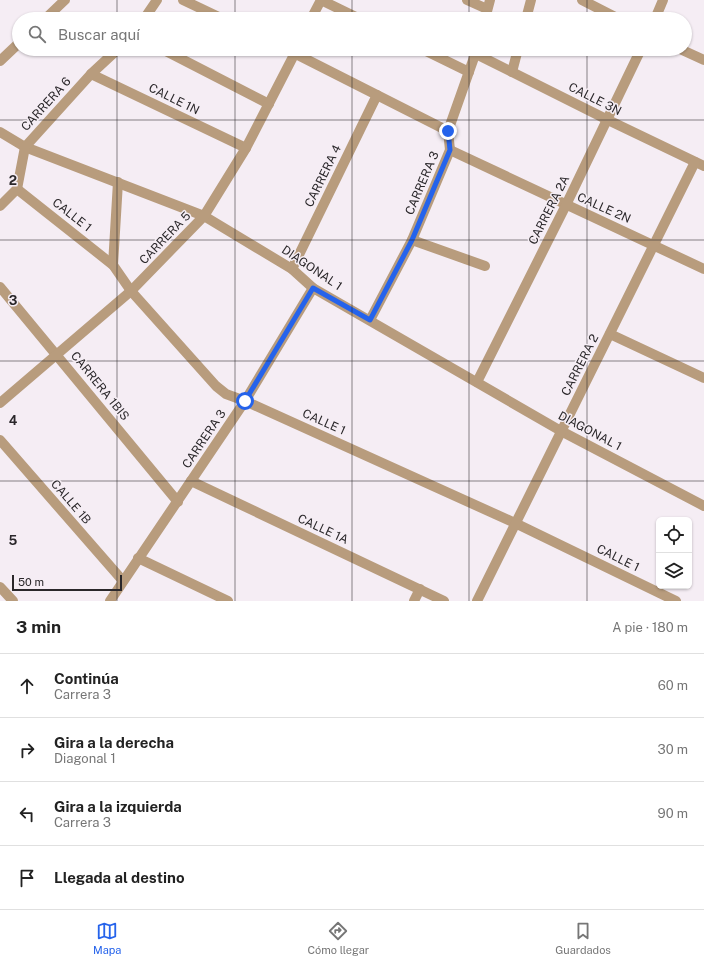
<!DOCTYPE html>
<html lang="es">
<head>
<meta charset="utf-8">
<style>
  :root { --surface:#fff; --page:#f2f2f2; --text:#222; --muted:#767676; --line:#e0e0e0; --accent:#2563eb }
  body { margin:0; font-family:"Public Sans",sans-serif; background:var(--page); color:var(--text) }
  .controls { position:absolute; right:12px; bottom:12px; display:grid; overflow:hidden; border-radius:6px; box-shadow:0 1px 3px #0004 }
  .controls button { width:36px; height:36px; display:grid; place-items:center; padding:0; border:0; border-bottom:1px solid var(--line); background:var(--surface); color:var(--text); font:20px sans-serif }
  .scale { position:absolute; left:12px; bottom:10px; width:110px; box-sizing:border-box; padding-left:4px; border:2px solid #2a272a; border-top:0; font-size:11px; line-height:14px; white-space:nowrap; color:#2a272a; -webkit-text-stroke:3px #f5edf4; paint-order:stroke }
  .stop { position:absolute; width:12px; height:12px; margin:-9px; border:3px solid #2563eb; border-radius:50%; background:#fff }
  .stop.end { background:#2563eb; border-color:#fff; box-shadow:0 1px 4px #0008 }
  .list { margin:0; padding:0; list-style:none }
  h2 { display:flex; justify-content:space-between; align-items:center; height:52px; margin:0; padding:0 16px; font-size:17px }
  h2 small { font-size:13px; font-weight:400; color:var(--muted) }
  .list li { display:grid; grid-template-columns:26px 1fr auto; gap:12px; align-items:center; box-sizing:border-box; height:64px; padding:0 16px; border-top:1px solid var(--line) }
  .list b { display:block; font-size:15px; white-space:nowrap }
  .list p { margin:0; font-size:13px; white-space:nowrap; color:var(--muted) }
  .list em { font-size:13px; font-style:normal; color:var(--muted) }
  .icon { flex:none; width:22px; height:22px; fill:none; stroke:currentColor; stroke-width:2; stroke-linecap:round; stroke-linejoin:round }
  .map { position:relative; flex:none; width:704px; height:601px; overflow:hidden }
  .search { position:absolute; background:var(--surface); box-shadow:0 1px 3px #0004; left:12px; right:12px; top:12px; height:44px; display:flex; align-items:center; gap:10px; box-sizing:border-box; padding:0 14px; border-radius:22px; color:var(--muted); font-size:15px }
  .sheet { height:308px; background:var(--surface) }
  nav { display:flex; justify-content:space-around; align-items:center; box-sizing:border-box; height:56px; border-top:1px solid var(--line); background:var(--surface); font-size:11px; color:var(--muted) }
  nav a { display:grid; justify-items:center; gap:2px }
  nav .on { color:var(--accent) }
  .map>svg:first-child { display:block }
</style>
</head>
<body>
<div class="map">
<svg width="704" height="601" viewBox="0 0 704 601">
  <rect width="100%" height="100%" fill="#f5edf4"/>
  <g fill="none" stroke-linecap="round" stroke-linejoin="round">
    <g stroke="#b89c7d" stroke-width="10">
      <path d="M183,0L223,19"/>
      <path d="M321,0L360,19"/>
      <path d="M467,0L487,9"/>
      <path d="M582,0L619,19"/>
      <path d="M45,19L65,0"/>
      <path d="M144,19L157,0"/>
      <path d="M311,19L321,0"/>
      <path d="M485,19L490,0"/>
      <path d="M526,19L531,0"/>
      <path d="M655,19L663,0"/>
      <path d="M162,49L269,104"/>
      <path d="M286,49L448,131"/>
      <path d="M422,49L469,72"/>
      <path d="M680,49L704,60"/>
      <path d="M476,54L608,120L704,166"/>
      <path d="M0,61L19,43"/>
      <path d="M512,72L518,49"/>
      <path d="M91,74L246,148"/>
      <path d="M0,132L25,147L204,216L292,269L313,288L561,431L704,506"/>
      <path d="M450,150L704,269"/>
      <path d="M17,189L113,265L131,291L216,386L226,394L245,401L515,523L676,601"/>
      <path d="M0,206L17,189L25,147L91,74L118,49"/>
      <path d="M412,240L485,266"/>
      <path d="M113,265L118,182"/>
      <path d="M292,269L377,95"/>
      <path d="M0,287L178,502"/>
      <path d="M370,320L412,240L450,150L448,131L477,49"/>
      <path d="M610,334L704,378"/>
      <path d="M477,382L566,205L641,49"/>
      <path d="M0,403L131,291L204,216L246,148L297,49"/>
      <path d="M0,440L123,581"/>
      <path d="M191,481L444,601"/>
      <path d="M138,558L228,601"/>
      <path d="M0,587L13,601"/>
      <path d="M110,601L245,401L313,288"/>
      <path d="M414,601L420,589"/>
      <path d="M477,601L695,162"/>
    </g>
  </g>
  <g fill="none" stroke-linecap="round" stroke-linejoin="round">
    <path stroke="#2563eb" stroke-width="5" d="M245,401L313,288L370,320L412,240L450,150L448,131"/>
  </g>
  <path fill="none" stroke="#2a272a" stroke-width="1" stroke-opacity="0.55" d="M117,0V19M235,0V19M352,0V19M469,0V19M587,0V19M117,49V601M235,49V601M352,49V601M469,49V601M587,49V601M0,120H704M0,240H704M0,361H704M0,481H704"/>
  <g text-anchor="middle" stroke-width="3" stroke-linejoin="round" paint-order="stroke">
    <g font-size="12" fill="#2a272a" stroke="#f5edf4">
      <text transform="translate(174 99) rotate(26)" y="4">CALLE 1N</text>
      <text transform="translate(595 99) rotate(27)" y="4">CALLE 3N</text>
      <text transform="translate(46 104) rotate(-48)" y="4">CARRERA 6</text>
      <text transform="translate(323 176) rotate(-64)" y="4">CARRERA 4</text>
      <text transform="translate(422 183) rotate(-67)" y="4">CARRERA 3</text>
      <text transform="translate(604 208) rotate(24)" y="4">CALLE 2N</text>
      <text transform="translate(549 210) rotate(-63)" y="4">CARRERA 2A</text>
      <text transform="translate(72 215) rotate(38)" y="4">CALLE 1</text>
      <text transform="translate(165 238) rotate(-46)" y="4">CARRERA 5</text>
      <text transform="translate(312 268) rotate(34)" y="4">DIAGONAL 1</text>
      <text transform="translate(580 365) rotate(-63)" y="4">CARRERA 2</text>
      <text transform="translate(100 386) rotate(51)" y="4">CARRERA 1BIS</text>
      <text transform="translate(324 422) rotate(24)" y="4">CALLE 1</text>
      <text transform="translate(590 431) rotate(28)" y="4">DIAGONAL 1</text>
      <text transform="translate(204 439) rotate(-56)" y="4">CARRERA 3</text>
      <text transform="translate(71 502) rotate(49)" y="4">CALLE 1B</text>
      <text transform="translate(323 529) rotate(25)" y="4">CALLE 1A</text>
      <text transform="translate(618 558) rotate(26)" y="4">CALLE 1</text>
    </g>
  </g>
  <g font-size="13" text-anchor="middle" font-weight="bold" fill="#2a272a" stroke="#f5edf4" stroke-width="3" stroke-linejoin="round" paint-order="stroke">
    <text x="13" y="185">2</text>
    <text x="13" y="305">3</text>
    <text x="13" y="425">4</text>
    <text x="13" y="545">5</text>
  </g>
</svg>
<div class="controls">
<button><svg class="icon" aria-label="locate" viewBox="0 0 24 24"><circle cx="12" cy="12" r="6"/><path d="M12 2v4M12 18v4M2 12h4M18 12h4"/></svg></button>
<button><svg class="icon" aria-label="layers" viewBox="0 0 24 24"><path d="M12 4l9 5-9 5-9-5zM3 14l9 5 9-5"/></svg></button>
</div>
<div class="scale">50 m</div>
<div class="stop" style="left:245px;top:401px"></div>
<div class="stop end" style="left:448px;top:131px"></div>
<div class="search"><svg class="icon" aria-label="search" viewBox="0 0 24 24"><circle cx="10" cy="10" r="6"/><path d="M15 15l6 6"/></svg>Buscar aquí</div>
</div>
<section class="sheet">
<h2>3 min<small>A pie · 180 m</small></h2>
<ul class="list">
<li><svg class="icon" aria-label="ahead" viewBox="0 0 24 24"><path d="M12 20V5M6 11l6-6 6 6"/></svg><div><b>Continúa</b><p>Carrera 3</p></div><em>60 m</em></li>
<li><svg class="icon" aria-label="right" viewBox="0 0 24 24"><path d="M7 20v-9h11M14 6l5 5-5 5"/></svg><div><b>Gira a la derecha</b><p>Diagonal 1</p></div><em>30 m</em></li>
<li><svg class="icon" aria-label="left" viewBox="0 0 24 24"><path d="M17 20v-9H6M10 6l-5 5 5 5"/></svg><div><b>Gira a la izquierda</b><p>Carrera 3</p></div><em>90 m</em></li>
<li><svg class="icon" aria-label="arrive" viewBox="0 0 24 24"><path d="M6 21V4h12l-3 4 3 4H6"/></svg><div><b>Llegada al destino</b></div></li>
</ul>
</section>
<nav>
<a class="on"><svg class="icon" aria-label="map" viewBox="0 0 24 24"><path d="M3 6l6-2 6 2 6-2v14l-6 2-6-2-6 2zM9 4v14M15 6v14"/></svg>Mapa</a>
<a><svg class="icon" aria-label="directions" viewBox="0 0 24 24"><path d="M12 3l9 9-9 9-9-9zM9 14v-3h6M13 9l2 2-2 2"/></svg>Cómo llegar</a>
<a><svg class="icon" aria-label="saved" viewBox="0 0 24 24"><path d="M7 4h10v16l-5-4-5 4z"/></svg>Guardados</a>
</nav>
</body>
</html>
